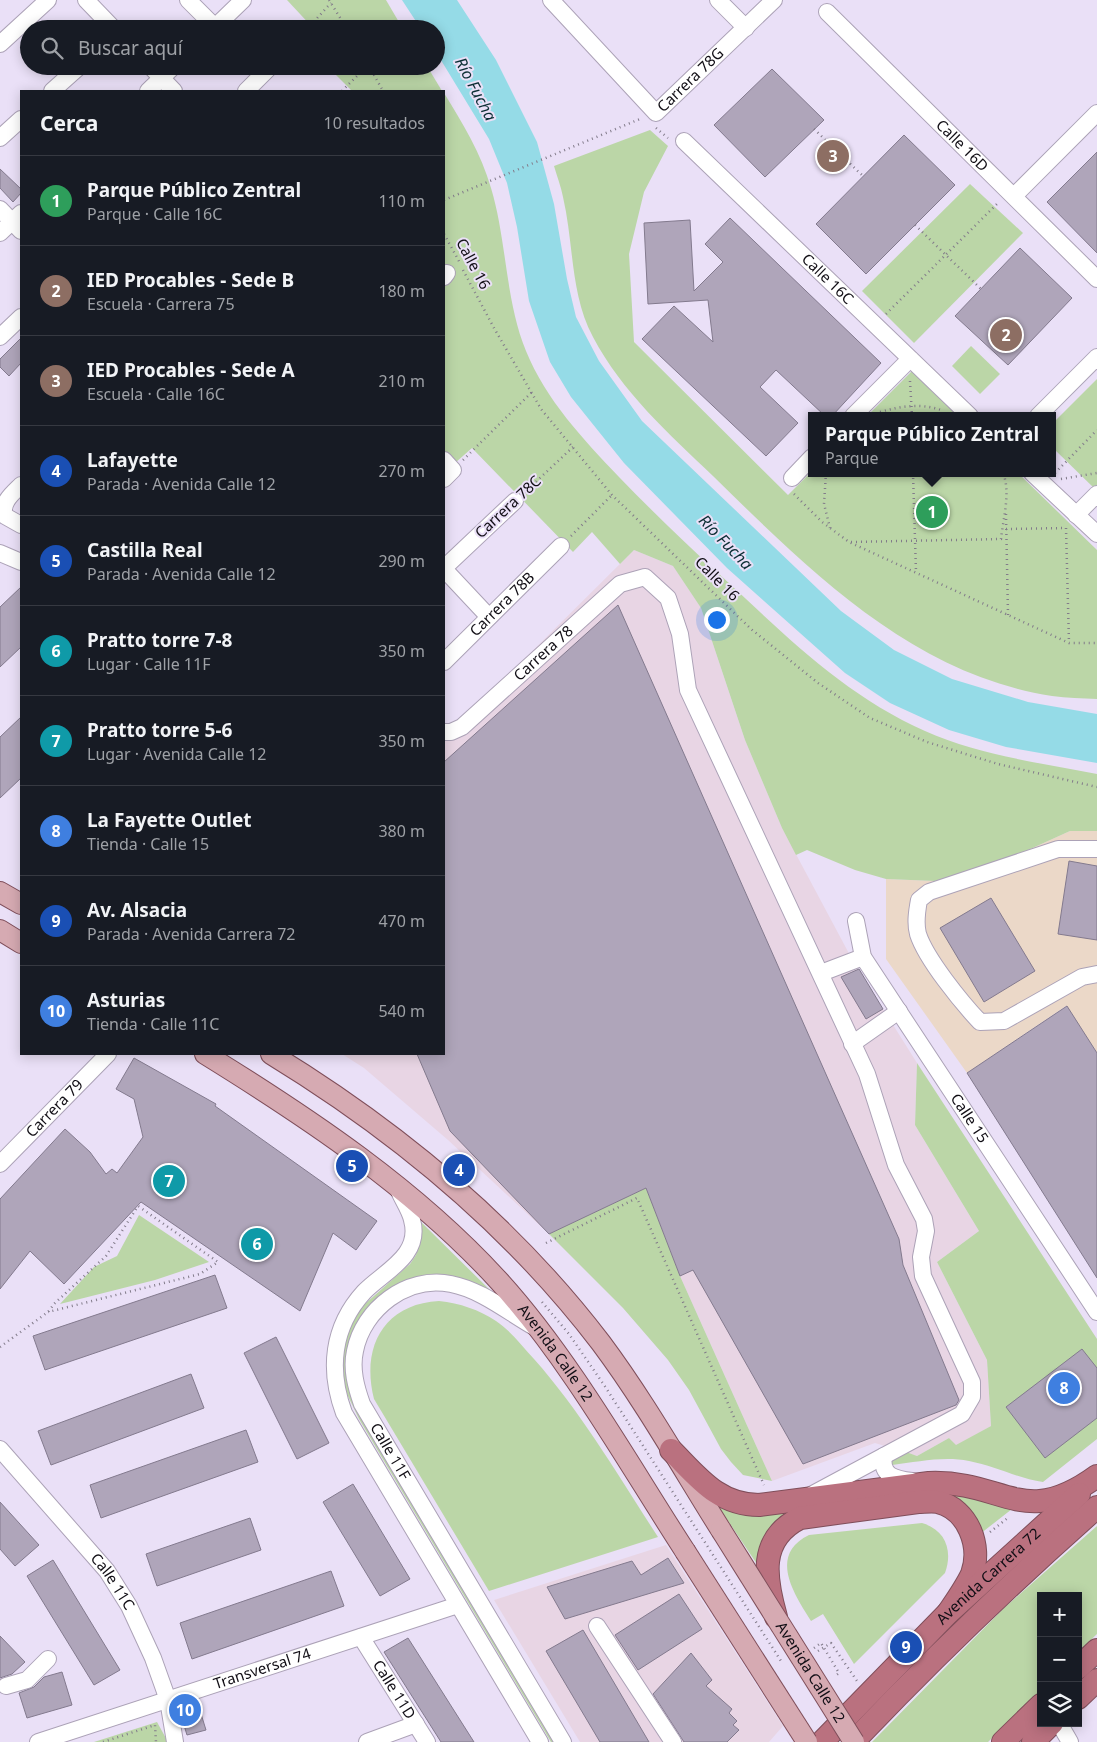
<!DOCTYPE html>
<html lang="es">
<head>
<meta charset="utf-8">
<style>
  :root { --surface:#171b24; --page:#20242c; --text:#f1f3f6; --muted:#9ea1a6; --line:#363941; --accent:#ae6d37 }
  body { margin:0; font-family:"Noto Sans",sans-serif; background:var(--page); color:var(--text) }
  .controls { position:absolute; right:15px; bottom:15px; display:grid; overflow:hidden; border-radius:0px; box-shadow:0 2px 12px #0003 }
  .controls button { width:45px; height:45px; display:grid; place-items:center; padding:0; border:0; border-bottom:1px solid var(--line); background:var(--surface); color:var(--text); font:25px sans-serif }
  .you { position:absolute; left:716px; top:619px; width:18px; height:18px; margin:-12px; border:4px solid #fff; border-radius:50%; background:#1a73e8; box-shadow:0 0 0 8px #1a73e833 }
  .badge { display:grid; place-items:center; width:32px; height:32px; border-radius:50%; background:var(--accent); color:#fff; font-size:16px; font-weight:700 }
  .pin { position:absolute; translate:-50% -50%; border:2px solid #fff; box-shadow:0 1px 5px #0006 }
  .popup { position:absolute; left:808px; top:412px; width:248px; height:65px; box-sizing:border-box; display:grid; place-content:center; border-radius:0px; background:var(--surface); filter:drop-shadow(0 1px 4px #0005); font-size:16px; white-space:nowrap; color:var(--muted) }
  .popup b { font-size:19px; color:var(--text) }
  .popup::after { content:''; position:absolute; left:50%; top:100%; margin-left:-10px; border:10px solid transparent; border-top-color:var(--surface) }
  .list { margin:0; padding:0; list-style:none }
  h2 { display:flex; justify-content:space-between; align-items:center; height:65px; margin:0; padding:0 20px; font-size:21px }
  h2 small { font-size:16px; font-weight:400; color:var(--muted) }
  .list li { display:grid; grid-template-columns:32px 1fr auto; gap:15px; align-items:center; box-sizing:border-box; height:90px; padding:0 20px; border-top:1px solid var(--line) }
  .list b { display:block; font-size:19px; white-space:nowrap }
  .list p { margin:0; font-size:16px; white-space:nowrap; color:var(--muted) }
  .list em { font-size:16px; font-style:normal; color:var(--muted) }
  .icon { flex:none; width:28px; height:28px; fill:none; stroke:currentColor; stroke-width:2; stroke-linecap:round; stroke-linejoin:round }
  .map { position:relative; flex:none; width:1097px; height:1742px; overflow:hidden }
  .search { position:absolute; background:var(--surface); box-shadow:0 2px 12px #0003; left:20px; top:20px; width:425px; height:55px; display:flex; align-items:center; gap:12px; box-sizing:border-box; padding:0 18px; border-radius:28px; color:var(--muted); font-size:19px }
  .panel { position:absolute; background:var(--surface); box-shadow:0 2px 12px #0003; left:20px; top:90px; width:425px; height:965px; border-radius:0px }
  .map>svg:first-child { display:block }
</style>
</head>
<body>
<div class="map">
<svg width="1097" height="1742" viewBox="0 0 1097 1742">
  <rect width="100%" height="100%" fill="#eae0f7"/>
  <path fill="#ebd8c8" d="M1070,831H1097V1053L1066,1006L967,1073L886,959V879L935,881L1004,861Z"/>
  <g fill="#e8d5e4">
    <path d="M634,550L673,566L701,608L745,740L782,828L853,961L917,1063L915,1125L979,1231L937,1262L987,1360L991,1426L956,1446L949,1438L917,1456L875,1443L772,1481L680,1276L549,1234L448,1140L364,1068L342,1054H444V739Z"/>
    <path d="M666,1545L783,1726L769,1742H580L494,1600Z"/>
  </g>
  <g fill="#bbd6a7">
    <path d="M287,0H386L403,29H314Z"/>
    <path d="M327,66H427L442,91H352Z"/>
    <path d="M444,93C463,124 481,153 491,188C507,241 505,300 526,351C546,400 583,439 619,477C651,510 683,541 717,572C783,633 842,694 925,731C979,755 1040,763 1097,774V831H1070L1004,861L935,881L886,879L855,870L807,850L796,855L782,828L745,740L701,608L673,566L634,550L620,564L592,532L573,552L472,448L455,463L444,451V285L454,274L444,263Z"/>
    <path d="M650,130L668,146L644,192L629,254L634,342L788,495L812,471V473H1018L1097,550V699C1082,698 1067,698 1052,696C912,674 810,571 713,476C669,434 622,392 593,337C570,294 574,244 563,197C561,187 557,176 554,166Z"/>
    <path d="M970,184L1023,233L914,343L862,291Z"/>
    <path d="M971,346L1000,374L980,394L952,366Z"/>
    <path d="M912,371L959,416H867Z"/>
    <path d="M1097,379V489L1096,490L1052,447V424Z"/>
    <path d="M917,1063L1097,1339V1439L1043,1482C1017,1478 995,1466 969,1461C943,1456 918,1462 892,1465V1459L906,1452L917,1456L949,1438L956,1445L991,1426L987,1360L937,1262L979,1231L915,1125Z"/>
    <path d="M646,1188L680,1276L772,1481L743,1475L731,1462L721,1449L689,1390L668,1360L623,1308L549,1234Z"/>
    <path d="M139,1215L209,1262L155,1280L60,1304L94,1267L117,1256Z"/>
    <path d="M421,1222L495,1295L400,1287L347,1362L558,1742H551L359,1419L346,1392L341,1377L343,1344L357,1311L410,1264L416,1255Z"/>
    <path d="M439,1301C460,1303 479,1310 496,1321C511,1331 522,1346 534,1359C582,1413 619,1477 658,1537L489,1591L374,1399C361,1348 383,1304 439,1301Z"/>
    <path d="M953,1490L1012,1509L980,1534L965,1513L799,1512L759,1567L718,1506Z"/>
    <path d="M922,1523C946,1530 953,1551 945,1573L854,1664L823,1614L811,1621C794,1594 768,1555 809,1535Z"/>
    <path d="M1097,1526V1634L1078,1652V1596H1041V1690L988,1742H872L1004,1608Z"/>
    <path d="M157,1722L168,1742H94Z"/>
  </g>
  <path fill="#95dbe7" d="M402,0H457L496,60L537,142L554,204L567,279L576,317L599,361L642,421L841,611L894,650L952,679L1028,702L1097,714V763L1006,747L949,730L890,703L845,673L727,568L624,463L571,397L550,362L529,301L517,227L507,183L489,139L436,52V29H421Z"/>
  <g fill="#afa5ba" stroke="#837a8e">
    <path d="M772,69L824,120L765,177L714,125Z"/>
    <path d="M904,135L955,185L866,274L816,224Z"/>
    <path d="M1097,152V253L1047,202Z"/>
    <path d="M0,169L21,189V193L13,202L0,188Z"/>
    <path d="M730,218L881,363L832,416H825L776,370L760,387L798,423L766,456L642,339L674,306L713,342L708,300L648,304L644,223L690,220L694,291L723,262L705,244Z"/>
    <path d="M1020,248L1072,298L1008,365L955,316Z"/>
    <path d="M21,338V363L9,376L0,367V359Z"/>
    <path d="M21,587V647L0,667V607Z"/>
    <path d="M618,605L899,1239L903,1265L959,1400L956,1405L803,1464L693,1270L680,1276L646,1188L549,1234L450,1131L417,1054H444V762Z"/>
    <path d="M21,717V778L0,798V737Z"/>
    <path d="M1069,861L1097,866V940L1058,934Z"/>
    <path d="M991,898L1035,971L984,1002L940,928Z"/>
    <path d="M859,969L883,1009L866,1019L841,977Z"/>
    <path d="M1067,1006L1097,1053V1278L967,1073Z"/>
    <path d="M134,1058L216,1104L215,1106L377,1221L356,1250L333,1233L300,1311L141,1202L64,1284L30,1251L0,1289V1199L65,1129L90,1152L106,1174L112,1169L117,1173L143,1137L134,1099L116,1089Z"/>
    <path d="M215,1275L227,1308L45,1370L33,1336Z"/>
    <path d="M276,1337L329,1443L297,1459L244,1353Z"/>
    <path d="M1082,1349L1097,1368V1418L1045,1458L1006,1407Z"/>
    <path d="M191,1374L204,1408L51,1465L38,1431Z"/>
    <path d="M246,1430L258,1462L101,1518L90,1485Z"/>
    <path d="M353,1484L410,1579L380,1596L323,1502Z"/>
    <path d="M0,1502L39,1545L15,1566L0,1549Z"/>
    <path d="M250,1518L261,1550L157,1586L146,1554Z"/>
    <path d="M668,1558L684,1583L565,1619L547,1587L632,1561L641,1575Z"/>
    <path d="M53,1560L120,1670L94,1685L27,1576Z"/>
    <path d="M331,1571L344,1606L192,1659L180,1623Z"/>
    <path d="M679,1594L702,1629L638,1670L615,1635Z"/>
    <path d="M583,1630L649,1742H600L546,1651Z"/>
    <path d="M0,1636L25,1662L12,1674L0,1678Z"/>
    <path d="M408,1638L474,1742H441L384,1652Z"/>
    <path d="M691,1653L712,1680L706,1686L732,1709L729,1713L737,1721L733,1725L739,1730L727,1742H684L653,1694Z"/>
    <path d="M62,1672L72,1705L27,1718L19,1693L34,1687L44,1677Z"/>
    <path d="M197,1701L206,1730L187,1735L180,1712L181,1707Z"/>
  </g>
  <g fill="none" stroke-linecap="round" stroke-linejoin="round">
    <g stroke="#aca2b7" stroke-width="18">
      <g id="minor">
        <path d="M86,0L114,29"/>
        <path d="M188,0L215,27"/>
        <path id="s1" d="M551,0L656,113L774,0"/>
        <path d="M718,0L746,28"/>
        <path id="s2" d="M827,12L1097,279"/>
        <path d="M213,29L243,0"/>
        <path d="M0,44L48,0"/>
        <path d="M150,66L174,91"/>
        <path d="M52,91L80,66"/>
        <path d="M148,91L174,66"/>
        <path d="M246,91L271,66"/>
        <path d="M0,138L21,119"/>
        <path id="s3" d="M684,141L970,416"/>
        <path d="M1014,196L1097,113"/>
        <path d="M0,209L21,231"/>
        <path d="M0,233L21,213"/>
        <path d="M444,277L447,273"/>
        <path d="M0,337L21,317"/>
        <path d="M853,416L910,359"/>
        <path d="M1038,416L1097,357"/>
        <path d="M444,460L453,470L444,479"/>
        <path d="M1032,473L1097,534"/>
        <path d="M792,478L812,457"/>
        <path d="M21,485C13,493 0,503 5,516L21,525"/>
        <path d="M1076,515L1097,494"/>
        <path d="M0,553L21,562"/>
        <path d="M444,568L515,501"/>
        <path d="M444,569L489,617"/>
        <path id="s4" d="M444,662L561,546"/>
        <path id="s5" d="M444,732H451L462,727L620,584L645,577L668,598L680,634L688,690L867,1074L896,1165L924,1219L926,1231L921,1257L923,1276L972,1382V1397L962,1414L811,1495"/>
        <path d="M1097,849H1058L929,892L919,900C917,911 915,923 918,934C926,959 962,1003 980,1022L1004,1021L1082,977L1097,974"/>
        <path id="s6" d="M856,921L863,957L1097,1312"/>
        <path d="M821,973L863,957"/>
        <path d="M852,1044L899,1011"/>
        <path id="s7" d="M0,1164L108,1054"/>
        <path d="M398,1189C402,1199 410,1210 412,1220C422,1256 383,1272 364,1292C332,1327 328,1370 344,1413L540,1742"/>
        <path id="s8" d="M536,1328C509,1313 482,1290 451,1284C407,1275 363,1309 355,1351C351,1369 356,1387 362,1404L563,1742"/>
        <path id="s9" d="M0,1449L107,1571L129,1606L153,1658L168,1700L175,1742"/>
        <path d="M884,1456C880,1476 896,1479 912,1481"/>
        <path d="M597,1626L673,1742"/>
        <path id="s10" d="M361,1637L427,1742"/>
        <path d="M6,1686L27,1680L48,1659"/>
        <path d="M1059,1723L1070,1742"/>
        <path id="s11" d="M38,1742L458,1605"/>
        <path d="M367,1742L416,1724"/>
      </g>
    </g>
    <g stroke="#7f4e5a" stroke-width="22">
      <g id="major">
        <path d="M0,892L21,904"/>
        <path d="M0,930L21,943"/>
        <path id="s12" d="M205,1054C310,1119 415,1189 499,1281C569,1358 628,1463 685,1551"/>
        <path d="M271,1054C397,1131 511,1225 601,1343C645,1402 682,1468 721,1530"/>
      </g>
    </g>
    <g stroke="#7f4e5a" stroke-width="24">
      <g id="highway">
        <path d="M671,1450C698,1477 718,1505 759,1505L929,1483C1004,1480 1023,1530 1097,1476"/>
        <path d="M776,1617C765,1578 758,1539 800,1518L918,1502C924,1502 932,1501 938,1502C968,1509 982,1546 972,1574C966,1587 956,1601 948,1613"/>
        <path d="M1078,1668L1097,1650"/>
        <path d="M1078,1698L1097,1680"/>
        <path id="s13" d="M822,1742L948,1613L1079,1494"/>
        <path d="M853,1742C931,1660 1012,1582 1097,1507"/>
        <path d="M1003,1742L1041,1705"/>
        <path d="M1033,1742L1052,1723"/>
      </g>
    </g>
    <g stroke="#827b8a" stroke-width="2.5" stroke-dasharray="1 4" stroke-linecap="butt">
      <path d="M329,0L347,29"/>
      <path d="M307,29L331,3"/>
      <path d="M369,66L383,91"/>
      <path d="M342,91L367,66"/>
      <path d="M656,128L668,138"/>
      <path d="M814,129L863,176"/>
      <path d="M444,200L640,119"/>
      <path d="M444,234L460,263"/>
      <path d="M463,270L494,328L541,409L612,495L751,629L818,683L870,718L927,742L998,764L1097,787"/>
      <path d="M886,314L999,202"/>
      <path d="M910,381L912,416"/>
      <path d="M880,412C901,406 920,403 941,410"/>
      <path d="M463,460L532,392"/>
      <path d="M826,473L824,504L830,528"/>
      <path d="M913,473L916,572"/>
      <path d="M1055,473L1097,430"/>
      <path d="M1061,479L1097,473"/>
      <path d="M525,492L573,447"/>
      <path d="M794,494L822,522L849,542L1069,643H1097"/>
      <path d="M1006,514L1008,615"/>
      <path d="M1066,528L1069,643"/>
      <path d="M1006,529L1066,528"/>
      <path d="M571,536L612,495"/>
      <path d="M851,542L1001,539C1003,519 1011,492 1003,473"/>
      <path d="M546,1243L637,1198L764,1485"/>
      <path d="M542,1302L569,1334L606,1388L781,1661"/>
      <path d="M0,1347L48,1312L55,1303L106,1256L138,1206L218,1262L200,1274L48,1312"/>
      <path d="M990,1532L1009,1517"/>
      <path d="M818,1651L831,1643L857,1681"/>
      <path d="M103,1742L155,1725L156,1742"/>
    </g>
    <use href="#minor" stroke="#fff" stroke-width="16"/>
    <use href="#major" stroke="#d6aab2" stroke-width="20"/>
    <use href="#highway" stroke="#ba717f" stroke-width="22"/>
    <g stroke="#7f4e5a" stroke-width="22" stroke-linecap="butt">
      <g id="major-bridge">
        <path id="s14" d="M721,1530L854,1742"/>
        <path d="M685,1551L807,1742"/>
      </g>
    </g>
    <g stroke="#827b8a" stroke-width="2.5" stroke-dasharray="1 4" stroke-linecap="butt">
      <path d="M915,225L981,289"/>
      <path d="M814,1648L821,1643L839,1673L834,1677"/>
    </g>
    <use href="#major-bridge" stroke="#d6aab2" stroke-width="20"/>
  </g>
  <g text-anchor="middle" stroke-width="4" stroke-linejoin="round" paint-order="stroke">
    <g font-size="15" fill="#110e15" stroke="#eae0f7">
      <text dy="5" stroke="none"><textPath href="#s1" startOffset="202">Carrera 78G</textPath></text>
      <text dy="5" stroke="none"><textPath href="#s2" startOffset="190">Calle 16D</textPath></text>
      <text transform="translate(473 264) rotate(62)" y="5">Calle 16</text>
      <text dy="5" stroke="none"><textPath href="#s3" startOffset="199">Calle 16C</textPath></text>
      <text transform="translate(508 507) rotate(-43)" y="5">Carrera 78C</text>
      <text transform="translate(717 579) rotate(45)" y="5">Calle 16</text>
      <text dy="5" stroke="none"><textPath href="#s4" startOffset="82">Carrera 78B</textPath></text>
      <text dy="5" stroke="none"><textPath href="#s5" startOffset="129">Carrera 78</textPath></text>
      <text dy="5" stroke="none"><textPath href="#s7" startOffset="78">Carrera 79</textPath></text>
      <text dy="5" stroke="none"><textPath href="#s6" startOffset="230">Calle 15</textPath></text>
      <text dy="5" stroke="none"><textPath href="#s12" startOffset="464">Avenida Calle 12</textPath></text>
      <text dy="5" stroke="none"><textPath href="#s8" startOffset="335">Calle 11F</textPath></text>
      <text dy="5" stroke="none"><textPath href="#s13" startOffset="235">Avenida Carrera 72</textPath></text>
      <text dy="5" stroke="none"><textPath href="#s9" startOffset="174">Calle 11C</textPath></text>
      <text dy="5" stroke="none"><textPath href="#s11" startOffset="236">Transversal 74</textPath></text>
      <text dy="5" stroke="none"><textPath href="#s14" startOffset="168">Avenida Calle 12</textPath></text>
      <text dy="5" stroke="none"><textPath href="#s10" startOffset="62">Calle 11D</textPath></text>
    </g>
    <g font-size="16" font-style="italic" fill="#0b2e34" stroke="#eae0f7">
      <text transform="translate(476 89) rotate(62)" y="6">Río Fucha</text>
      <text transform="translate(726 542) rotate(46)" y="6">Río Fucha</text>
    </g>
  </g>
</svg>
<div class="controls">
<button>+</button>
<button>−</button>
<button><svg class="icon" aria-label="layers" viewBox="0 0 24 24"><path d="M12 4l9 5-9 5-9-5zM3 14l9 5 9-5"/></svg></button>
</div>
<div class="you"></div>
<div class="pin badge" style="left:932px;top:512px;background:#2e9e5b">1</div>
<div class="popup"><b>Parque Público Zentral</b>Parque</div>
<div class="pin badge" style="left:1006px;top:335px;background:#8d6e63">2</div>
<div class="pin badge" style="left:833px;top:156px;background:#8d6e63">3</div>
<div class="pin badge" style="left:459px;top:1170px;background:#1a4fb4">4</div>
<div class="pin badge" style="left:352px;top:1166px;background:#1a4fb4">5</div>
<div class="pin badge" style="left:257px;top:1244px;background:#0f9aa8">6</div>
<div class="pin badge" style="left:169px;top:1181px;background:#0f9aa8">7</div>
<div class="pin badge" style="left:1064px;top:1388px;background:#3f7fe0">8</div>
<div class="pin badge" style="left:906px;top:1647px;background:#1a4fb4">9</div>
<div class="pin badge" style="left:185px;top:1710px;background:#3f7fe0">10</div>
<div class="search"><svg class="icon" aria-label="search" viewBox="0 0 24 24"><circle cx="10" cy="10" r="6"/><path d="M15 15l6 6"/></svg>Buscar aquí</div>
<section class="panel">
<h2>Cerca<small>10 resultados</small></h2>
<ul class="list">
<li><span class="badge" style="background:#2e9e5b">1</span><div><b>Parque Público Zentral</b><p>Parque · Calle 16C</p></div><em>110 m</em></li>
<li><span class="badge" style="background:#8d6e63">2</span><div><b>IED Procables - Sede B</b><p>Escuela · Carrera 75</p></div><em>180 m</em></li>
<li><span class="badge" style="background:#8d6e63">3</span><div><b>IED Procables - Sede A</b><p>Escuela · Calle 16C</p></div><em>210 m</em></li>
<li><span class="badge" style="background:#1a4fb4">4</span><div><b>Lafayette</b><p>Parada · Avenida Calle 12</p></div><em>270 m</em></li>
<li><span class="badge" style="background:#1a4fb4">5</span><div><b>Castilla Real</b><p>Parada · Avenida Calle 12</p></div><em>290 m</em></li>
<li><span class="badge" style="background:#0f9aa8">6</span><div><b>Pratto torre 7-8</b><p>Lugar · Calle 11F</p></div><em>350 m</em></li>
<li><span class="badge" style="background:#0f9aa8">7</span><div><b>Pratto torre 5-6</b><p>Lugar · Avenida Calle 12</p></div><em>350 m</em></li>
<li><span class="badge" style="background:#3f7fe0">8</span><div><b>La Fayette Outlet</b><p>Tienda · Calle 15</p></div><em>380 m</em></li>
<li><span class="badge" style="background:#1a4fb4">9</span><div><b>Av. Alsacia</b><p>Parada · Avenida Carrera 72</p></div><em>470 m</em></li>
<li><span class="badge" style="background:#3f7fe0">10</span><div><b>Asturias</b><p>Tienda · Calle 11C</p></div><em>540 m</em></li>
</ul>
</section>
</div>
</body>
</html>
